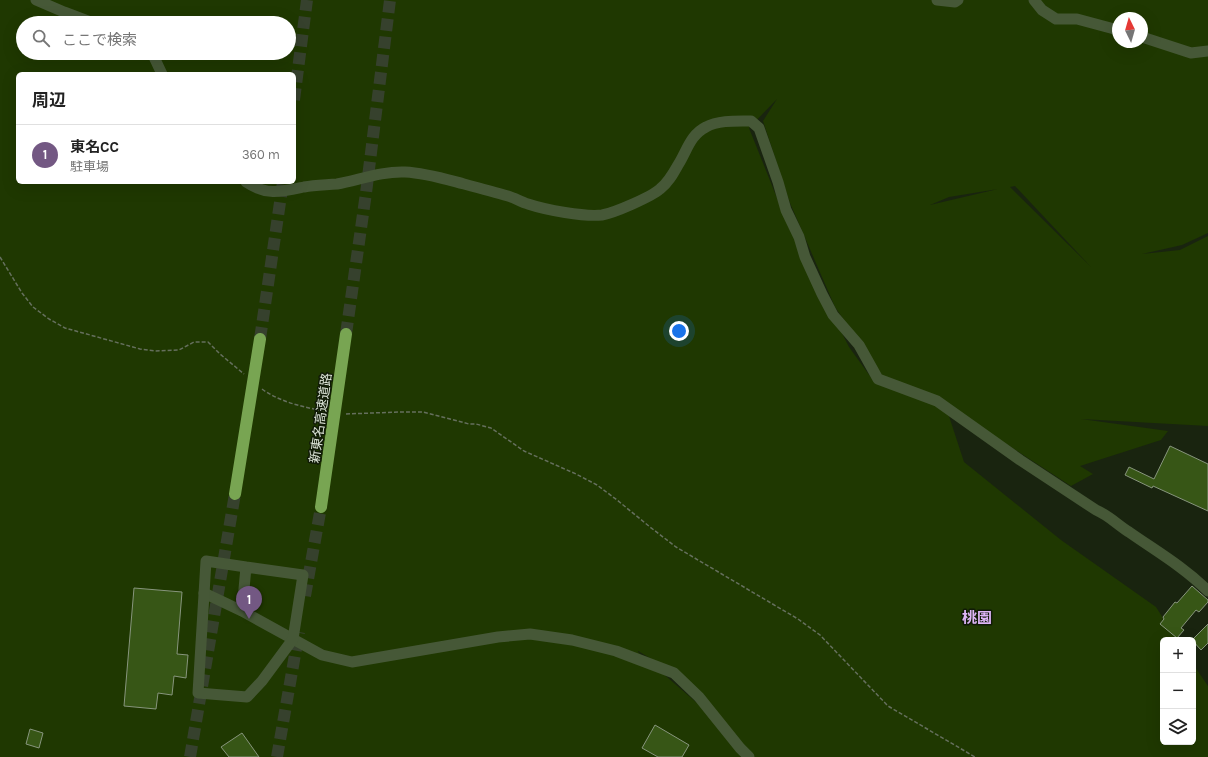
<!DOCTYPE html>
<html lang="ja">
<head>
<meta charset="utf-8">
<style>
  :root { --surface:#fff; --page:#f6f6f6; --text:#222; --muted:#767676; --line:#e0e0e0; --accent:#735883 }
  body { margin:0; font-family:Karla,"Noto Sans JP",sans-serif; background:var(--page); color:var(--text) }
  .controls { position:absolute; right:12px; bottom:12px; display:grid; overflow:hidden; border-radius:6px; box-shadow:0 4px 16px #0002 }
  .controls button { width:36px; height:36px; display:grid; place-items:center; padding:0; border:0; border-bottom:1px solid var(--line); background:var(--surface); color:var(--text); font:20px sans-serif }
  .compass { position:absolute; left:1112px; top:12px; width:36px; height:36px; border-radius:50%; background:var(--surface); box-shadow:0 4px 16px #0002; rotate:355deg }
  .you { position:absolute; left:679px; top:331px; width:14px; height:14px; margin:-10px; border:3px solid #fff; border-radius:50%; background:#1a73e8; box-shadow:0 0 0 6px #1a73e833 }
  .badge { display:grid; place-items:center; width:26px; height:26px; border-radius:50%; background:var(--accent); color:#fff; font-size:13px; font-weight:700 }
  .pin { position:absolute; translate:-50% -33px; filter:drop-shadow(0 1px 2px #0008) }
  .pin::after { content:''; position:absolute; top:21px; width:14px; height:12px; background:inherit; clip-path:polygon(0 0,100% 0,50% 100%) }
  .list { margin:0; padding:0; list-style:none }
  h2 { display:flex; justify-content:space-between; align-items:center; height:52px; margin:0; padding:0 16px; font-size:17px }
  h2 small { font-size:13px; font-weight:400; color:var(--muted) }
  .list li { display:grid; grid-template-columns:26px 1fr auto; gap:12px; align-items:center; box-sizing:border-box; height:60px; padding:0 16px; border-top:1px solid var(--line) }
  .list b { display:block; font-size:15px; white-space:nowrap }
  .list p { margin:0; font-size:13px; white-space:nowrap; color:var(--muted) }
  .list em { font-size:13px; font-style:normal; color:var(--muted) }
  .icon { flex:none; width:22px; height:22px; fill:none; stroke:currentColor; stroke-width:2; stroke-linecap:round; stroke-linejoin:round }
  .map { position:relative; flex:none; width:1208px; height:757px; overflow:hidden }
  .search { position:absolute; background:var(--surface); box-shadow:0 4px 16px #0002; left:16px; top:16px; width:280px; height:44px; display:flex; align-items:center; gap:10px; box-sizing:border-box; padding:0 14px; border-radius:22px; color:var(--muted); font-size:15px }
  .panel { position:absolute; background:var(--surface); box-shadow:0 4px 16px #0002; left:16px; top:72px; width:280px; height:112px; border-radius:6px }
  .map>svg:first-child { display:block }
</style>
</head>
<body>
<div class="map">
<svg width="1208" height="757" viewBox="0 0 1208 757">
  <rect width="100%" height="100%" fill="#19240f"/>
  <path fill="#1f3801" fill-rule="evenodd" d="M0,0H1208V233L1182,245L1142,254L1180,250L1208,236V426L1081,419L1168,431L1161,440L1080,466L1093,474L1071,486L982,428L947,410L964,462L1061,540L1156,607L1177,640H1163V742H1193V664L1208,686V757H0ZM1118,18H1142V42H1118ZM23,23H289V53H23ZM18,74H294V182H18ZM777,99L763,121L790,203L835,307L882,375L875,383L849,347L789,228L749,128ZM1015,186L1091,267L1010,187ZM998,189L930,205L949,197ZM638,651L682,677L726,728L638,652Z"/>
  <g fill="#375616" stroke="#87957d">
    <path d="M1170,446L1208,464V511L1153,486L1152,488L1125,475L1129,467L1154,479Z"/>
    <path d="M1192,586L1208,600V602L1199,612L1196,610L1181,628L1184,630L1177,638L1160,624L1164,619L1163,617L1175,602L1177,603Z"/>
    <path d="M134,588L182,592L177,654L188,655L186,678L174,676L172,695L158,693L156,709L124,706Z"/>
    <path d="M1208,624V643L1201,650L1192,640Z"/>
    <path d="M655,725L689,745L682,757H658L642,748Z"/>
    <path d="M30,729L43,733L39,748L26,744Z"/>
    <path d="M242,733L259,757H229L221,747Z"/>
  </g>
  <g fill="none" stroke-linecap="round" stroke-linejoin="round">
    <g stroke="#36412d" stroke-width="12" stroke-dasharray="12 6" stroke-linecap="butt">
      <path d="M294,100L307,0"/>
      <path d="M346,334L366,193L390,0"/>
      <path d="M260,339L283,182"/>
      <path d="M305,596L321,507"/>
      <path d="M190,757L235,494"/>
      <path d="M277,757L299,632"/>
    </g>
    <g stroke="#656f5d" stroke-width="1.5" stroke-dasharray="4 2" stroke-linecap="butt">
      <path d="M0,257L22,293L33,307L49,319L65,328L108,340L140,349L155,351L179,350L194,342H208L220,354L244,374"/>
      <path d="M262,389C280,402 303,407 324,411"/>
      <path d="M346,414L399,412H423L469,424H476L491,428L524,451L576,474L597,485L617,500L650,527L676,547L798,619L820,635L888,706L975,757"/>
    </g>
    <g stroke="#465837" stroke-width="11">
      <path d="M36,0L64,12L93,23"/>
      <path d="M937,0L955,2L958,0"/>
      <path d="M1034,0L1042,10L1056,19H1077L1118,30"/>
      <path d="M1142,37L1191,53L1208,51"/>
      <path d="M151,53L154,57L162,74"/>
      <path d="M246,182C267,196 281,192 304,187C315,185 326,185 337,184C359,180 382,171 405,172C426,173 445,179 464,184C479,188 494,192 508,196C515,198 521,202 528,204C546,210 584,217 602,215C614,213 651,197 660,189C668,183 673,174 678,165C687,151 690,135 706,127C718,120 737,121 751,121L759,128L778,182L786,210L799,237L805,257L822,294L833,315L859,345L878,379L937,401L1020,460L1096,510C1108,515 1118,525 1129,532C1156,551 1184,567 1208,591"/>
      <path d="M204,593L242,611L322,655L352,662L498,637L530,634L572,640L616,651L674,673L699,697L740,748L749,757"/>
      <path d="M242,611L246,567L303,575L293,639L262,681L247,697L198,693L206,561L246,567"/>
    </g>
    <g stroke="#78a552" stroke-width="12">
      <path d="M235,494L260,339"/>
      <path d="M321,507L346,334"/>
    </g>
  </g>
  <g text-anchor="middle" stroke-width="3" stroke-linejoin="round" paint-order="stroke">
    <g font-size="13" fill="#dbe3d6" stroke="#101a07">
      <text transform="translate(320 418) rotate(-82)" y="5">新東名高速道路</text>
    </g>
    <g font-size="15" font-weight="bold" fill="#deb5f7" stroke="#101a07">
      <text x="977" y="623">桃園</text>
    </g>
  </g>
</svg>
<div class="controls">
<button>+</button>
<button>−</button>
<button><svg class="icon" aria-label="layers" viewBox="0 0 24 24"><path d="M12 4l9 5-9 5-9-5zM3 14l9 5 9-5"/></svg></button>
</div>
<svg class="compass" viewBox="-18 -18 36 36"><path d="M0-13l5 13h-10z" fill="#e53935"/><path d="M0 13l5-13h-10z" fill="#767676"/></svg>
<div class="you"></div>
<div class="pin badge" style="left:249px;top:619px">1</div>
<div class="search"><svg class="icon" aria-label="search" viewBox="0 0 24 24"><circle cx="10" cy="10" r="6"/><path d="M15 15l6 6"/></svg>ここで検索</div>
<section class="panel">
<h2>周辺<small></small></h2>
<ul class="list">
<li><span class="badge">1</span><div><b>東名CC</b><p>駐車場</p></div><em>360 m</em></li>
</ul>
</section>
</div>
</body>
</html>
